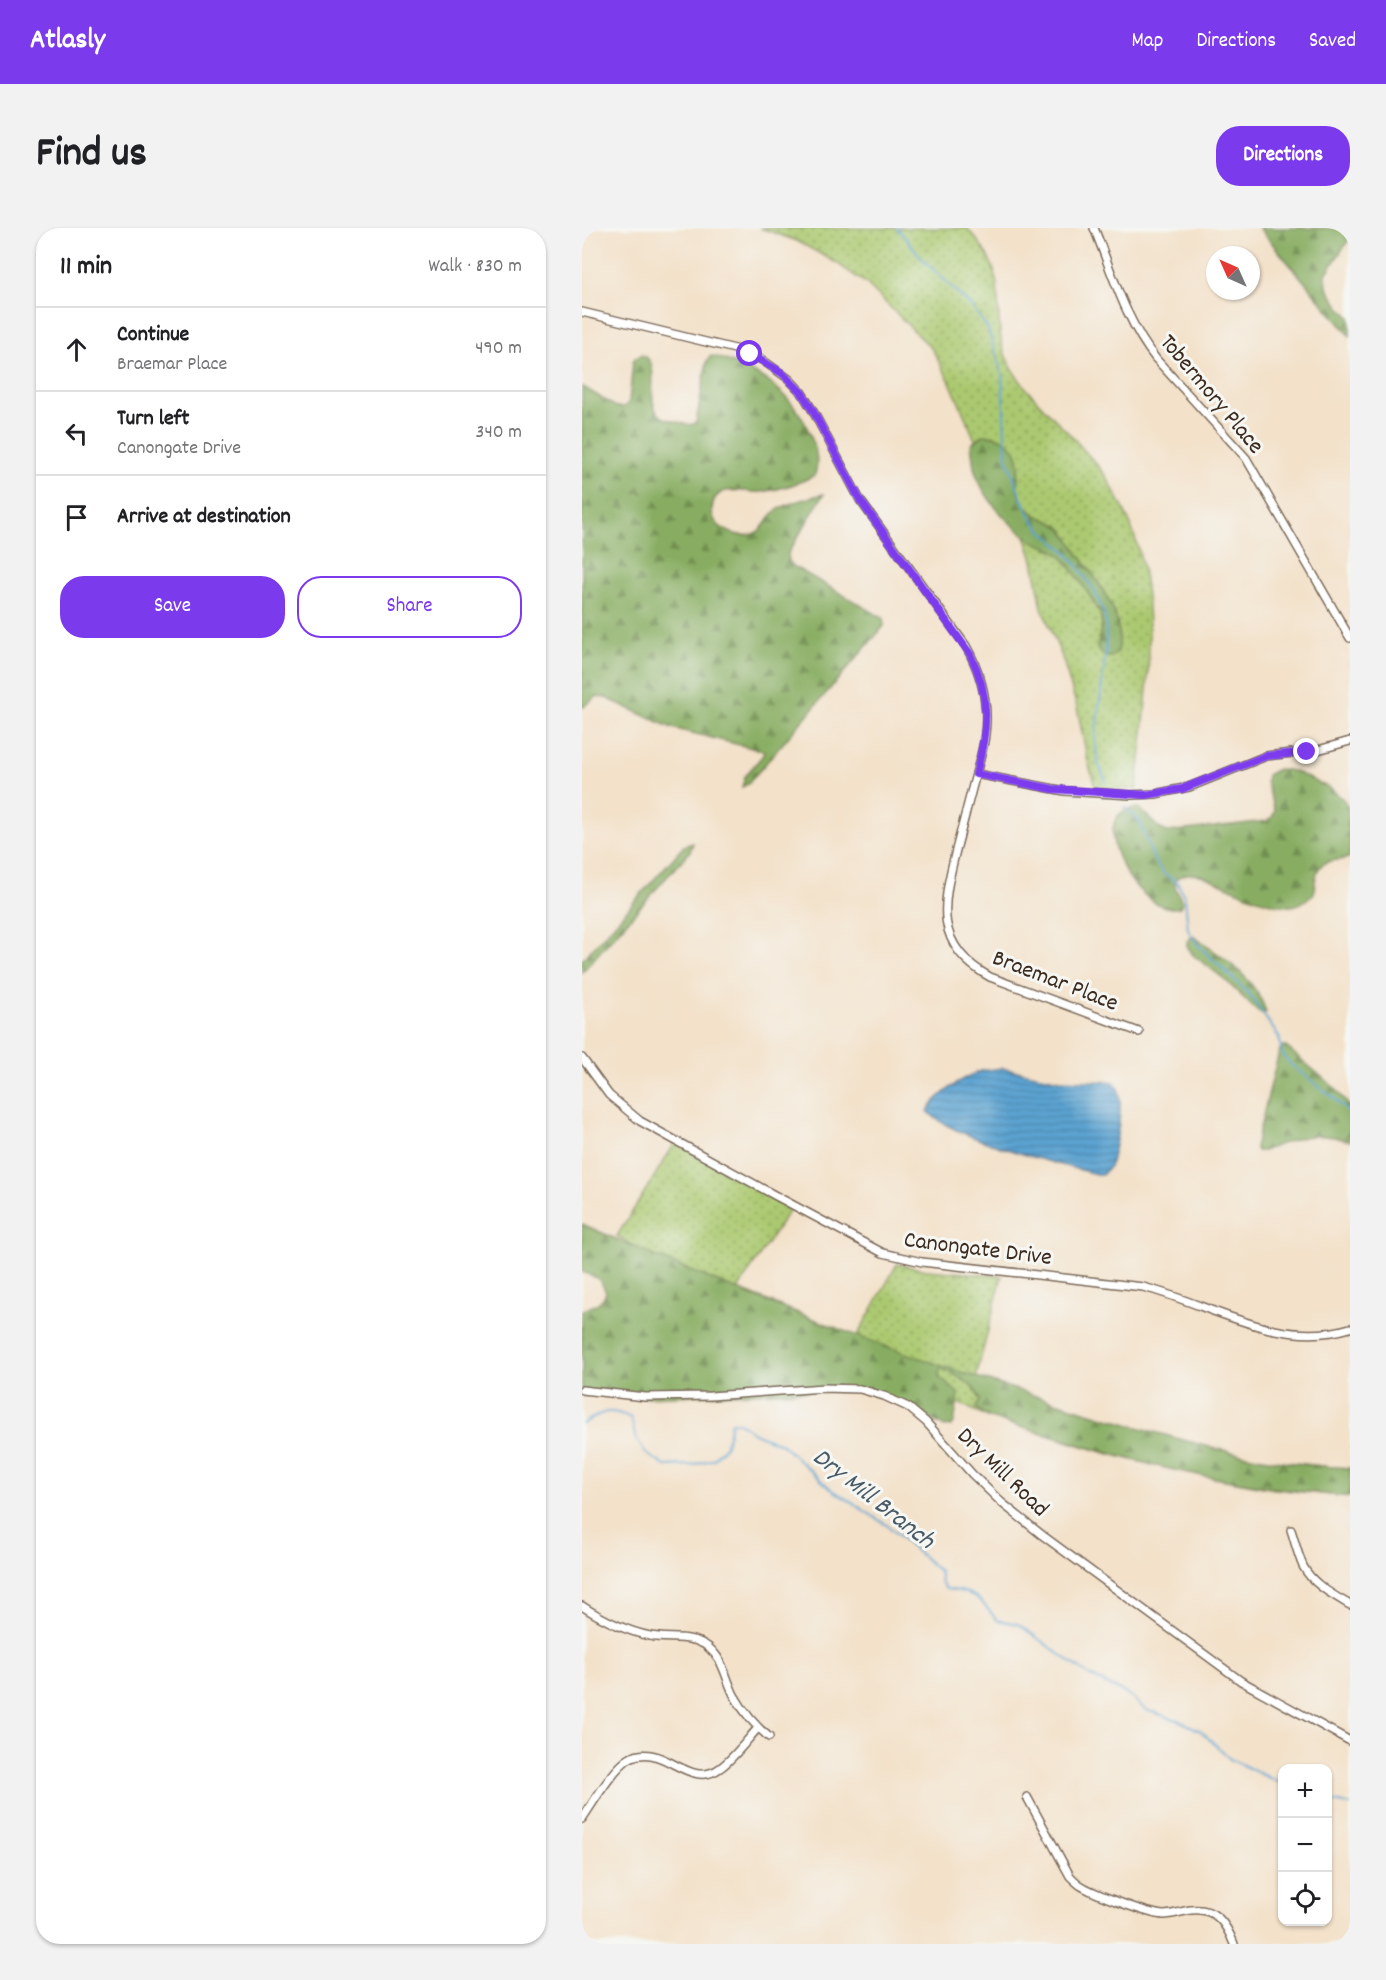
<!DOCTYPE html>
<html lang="en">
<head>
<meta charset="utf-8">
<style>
  :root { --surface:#fff; --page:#f2f2f2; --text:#202124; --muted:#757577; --line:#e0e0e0; --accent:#7c3aed }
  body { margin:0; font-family:Dekko,sans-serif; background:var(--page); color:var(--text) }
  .controls { position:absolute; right:18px; bottom:18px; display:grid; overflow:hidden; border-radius:12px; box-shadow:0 2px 4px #0004 }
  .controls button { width:54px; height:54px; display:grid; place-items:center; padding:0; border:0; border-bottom:2px solid var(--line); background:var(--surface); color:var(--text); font:30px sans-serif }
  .compass { position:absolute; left:624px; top:18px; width:54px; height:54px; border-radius:50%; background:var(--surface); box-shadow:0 2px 4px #0004; rotate:315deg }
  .stop { position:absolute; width:18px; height:18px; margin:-14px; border:4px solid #7c3aed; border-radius:50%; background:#fff }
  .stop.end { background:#7c3aed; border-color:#fff; box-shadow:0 2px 6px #0008 }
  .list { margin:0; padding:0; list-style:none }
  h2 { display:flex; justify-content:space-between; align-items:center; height:78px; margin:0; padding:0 24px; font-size:26px }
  h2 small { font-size:20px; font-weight:400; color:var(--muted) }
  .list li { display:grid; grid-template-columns:39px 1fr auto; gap:18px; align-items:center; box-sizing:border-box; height:84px; padding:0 24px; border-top:2px solid var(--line) }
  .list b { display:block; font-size:22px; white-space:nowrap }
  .list p { margin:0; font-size:20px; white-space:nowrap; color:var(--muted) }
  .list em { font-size:20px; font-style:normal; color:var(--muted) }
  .actions { display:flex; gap:12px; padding:18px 24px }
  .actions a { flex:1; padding:14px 0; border:2px solid var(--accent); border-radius:24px; text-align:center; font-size:21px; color:var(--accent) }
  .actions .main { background:var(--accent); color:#fff }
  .icon { flex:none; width:33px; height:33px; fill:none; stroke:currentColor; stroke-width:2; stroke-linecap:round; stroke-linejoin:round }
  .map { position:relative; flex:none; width:768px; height:1716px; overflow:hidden; border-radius:24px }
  header { display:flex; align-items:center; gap:36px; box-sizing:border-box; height:84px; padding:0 30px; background:var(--accent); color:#fff }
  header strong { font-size:28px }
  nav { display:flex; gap:33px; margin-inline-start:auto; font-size:21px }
  .intro { display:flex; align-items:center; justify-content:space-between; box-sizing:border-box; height:144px; padding:0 36px }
  h1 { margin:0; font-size:42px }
  .button { padding:15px 27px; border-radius:24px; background:var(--accent); color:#fff; font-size:21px; font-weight:700 }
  main { display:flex; gap:36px; padding:0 36px }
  aside { flex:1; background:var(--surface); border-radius:24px; box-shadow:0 2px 4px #0004 }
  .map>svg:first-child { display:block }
</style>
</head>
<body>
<header>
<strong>Atlasly</strong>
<nav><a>Map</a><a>Directions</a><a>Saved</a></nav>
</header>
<div class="intro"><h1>Find us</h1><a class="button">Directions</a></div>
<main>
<aside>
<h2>11 min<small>Walk · 830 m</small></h2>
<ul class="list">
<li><svg class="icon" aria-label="ahead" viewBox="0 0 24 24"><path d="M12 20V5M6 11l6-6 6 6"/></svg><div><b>Continue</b><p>Braemar Place</p></div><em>490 m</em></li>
<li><svg class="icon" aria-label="left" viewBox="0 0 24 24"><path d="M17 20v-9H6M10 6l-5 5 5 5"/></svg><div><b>Turn left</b><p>Canongate Drive</p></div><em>340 m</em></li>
<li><svg class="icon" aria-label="arrive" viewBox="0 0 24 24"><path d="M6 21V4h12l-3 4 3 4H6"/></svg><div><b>Arrive at destination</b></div></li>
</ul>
<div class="actions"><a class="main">Save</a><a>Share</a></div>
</aside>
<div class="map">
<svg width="768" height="1716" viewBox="0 0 768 1716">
  <defs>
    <pattern id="grass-dots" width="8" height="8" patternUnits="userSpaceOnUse" patternTransform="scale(1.5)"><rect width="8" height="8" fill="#abc970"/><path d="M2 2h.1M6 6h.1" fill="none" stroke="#8ca35b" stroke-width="1.8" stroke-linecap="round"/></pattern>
    <pattern id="forest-firs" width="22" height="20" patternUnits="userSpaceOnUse" patternTransform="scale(1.5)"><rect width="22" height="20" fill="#88ad62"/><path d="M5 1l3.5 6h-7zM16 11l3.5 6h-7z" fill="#708d50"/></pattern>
    <pattern id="water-rules" width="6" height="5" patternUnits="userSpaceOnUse" patternTransform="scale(1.5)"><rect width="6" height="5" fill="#5ba3d1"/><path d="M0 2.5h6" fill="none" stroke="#4c85a9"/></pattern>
  </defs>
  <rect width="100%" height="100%" fill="#f6f6f2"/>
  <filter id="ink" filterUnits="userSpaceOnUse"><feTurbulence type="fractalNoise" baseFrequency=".0167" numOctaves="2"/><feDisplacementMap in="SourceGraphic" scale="12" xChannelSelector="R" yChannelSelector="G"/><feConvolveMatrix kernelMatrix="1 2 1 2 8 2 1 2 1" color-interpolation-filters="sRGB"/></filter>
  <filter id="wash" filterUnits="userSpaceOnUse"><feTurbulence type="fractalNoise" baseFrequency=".008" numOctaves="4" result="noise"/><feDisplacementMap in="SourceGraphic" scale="24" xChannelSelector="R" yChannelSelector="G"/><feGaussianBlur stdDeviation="1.35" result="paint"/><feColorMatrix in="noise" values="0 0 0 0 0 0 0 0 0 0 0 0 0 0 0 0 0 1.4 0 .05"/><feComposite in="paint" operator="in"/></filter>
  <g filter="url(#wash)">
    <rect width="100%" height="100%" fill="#f3e1c9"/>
    <g fill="url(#grass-dots)" stroke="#737a47" stroke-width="1.5">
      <path d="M178,0H385C394,10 405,24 410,37C422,67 410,103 427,135C436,153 449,166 463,181C483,201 503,222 521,244C526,251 530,260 535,268C585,356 564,465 555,561H514L505,530L495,479L480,429L460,380L451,332L439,296L396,219L368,154L350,121L286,57L253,34L215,13Z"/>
      <path d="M93,915L208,981L156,1061L275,1108L315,1036L345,1042L420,1048L394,1149C441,1164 488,1179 535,1193C613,1217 685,1236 768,1240V1269L692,1261L597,1243L527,1226L408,1190L0,996L64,1025L35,1008Z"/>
    </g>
    <g fill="url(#forest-firs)" stroke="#626c40" stroke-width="1.5">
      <path d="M677,0H768V10L744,46L745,60L757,78L768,89V108Z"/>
      <path d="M60,127C83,134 58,178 82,190C86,192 92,193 96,194C103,196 108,198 114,195L125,133L129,128C137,129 144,132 151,135C187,149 214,171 228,206C234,221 237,232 233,247C217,256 198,261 180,264C163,266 132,252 130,281C129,300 155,311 171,306C182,303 185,289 194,283C207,274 226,270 242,266L206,325L207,333L211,338L301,390L302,398L166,556L160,559L163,548L181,527L182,523L90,500L24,470L14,469L0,480V158L34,179H42L47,174L51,134L53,130Z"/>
      <path d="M402,207C420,207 435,216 437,236C437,245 434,254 436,263C437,269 441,275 445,280C454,291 470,291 480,301C487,309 492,320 498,328C517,355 544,389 536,424L529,429L522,428L515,421L520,396L518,385C506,366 494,343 478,327C470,319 458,318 449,312C425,295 400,269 392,240C391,232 390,224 389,216Z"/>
      <path d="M696,541L712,543L749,561L762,572L766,580V600L768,605V629C761,633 755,631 748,633C731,638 734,652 732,666C725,672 716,679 707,678C679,677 645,657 619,647C608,645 601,645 593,652V659L600,674L598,679C555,692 496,580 557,580L577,600L585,604L685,593L690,589L693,583L684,553L685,547Z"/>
      <path d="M111,615L108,623L0,744V732L102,618Z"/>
      <path d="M611,708C640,729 673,748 684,784L680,786L676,784L641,750L611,727L605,718V713Z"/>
      <path d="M703,818L753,860L768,879V913C731,902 716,909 681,923H675L673,919L696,828L699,819Z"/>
      <path d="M0,996C159,1067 322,1129 489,1179C583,1208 669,1236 768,1240V1269C710,1263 653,1255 597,1243C533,1230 471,1207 408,1190L394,1180L398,1172C393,1155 373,1147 358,1140L357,1149L377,1166L372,1195L369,1198L363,1199L326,1179L278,1161L63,1169L0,1162V1082C11,1079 19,1075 24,1065C20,1051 13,1048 0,1044Z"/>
    </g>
    <path fill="url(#water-rules)" stroke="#4b6678" stroke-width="1.5" d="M420,840L478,852L532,854C546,869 533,919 528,938L520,947L514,946C478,937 366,909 346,883C352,869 382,849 396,844C404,841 412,841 420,840Z"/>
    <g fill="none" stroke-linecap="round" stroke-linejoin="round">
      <g stroke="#5ba3d1" stroke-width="2">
        <path d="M315,0L344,35L390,79L406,101L420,146L424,227L440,272L450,291L462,305L481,321L495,337L512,362L521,382L524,394V423L513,511L516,535L524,554"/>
        <path d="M542,579L557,592L573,634L582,646L595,654L603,670L606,702L615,716L667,766L697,809L700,825L708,836L752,870L768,886"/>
        <path d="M0,1196C21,1184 26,1179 49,1190L54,1211L65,1226L83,1238L110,1237L132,1231L144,1217L149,1194H157L172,1205L199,1216L249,1261L306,1298L357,1343L359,1354L364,1361C394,1364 396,1369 415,1392L436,1396L508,1448L545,1466L564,1482L598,1493L619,1503L648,1531L700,1556"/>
        <path d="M746,1573L768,1577"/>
      </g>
    </g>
  </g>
  <g filter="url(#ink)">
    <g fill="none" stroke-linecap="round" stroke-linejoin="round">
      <g stroke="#7b6a5a" stroke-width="10">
        <g id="minor">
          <path d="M512,0C530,44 544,94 574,131L664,230L768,410"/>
          <path d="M0,84L157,122L179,131L207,151L220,165L231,183L278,272L384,418C399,445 407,475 403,506C402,520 397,533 394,546C387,571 381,596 374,622C361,675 350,717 408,749L557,804"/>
          <path d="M394,546L483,563L549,567L573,566L607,559L684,528L736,522L768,513"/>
          <path d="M0,830L27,867L58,893L194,968L301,1025L340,1034L561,1059C629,1076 696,1122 768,1100"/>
          <path d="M0,1162L63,1169L128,1168L242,1160L278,1161L302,1168L326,1179L344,1194L390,1246L420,1275L460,1307L659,1453L768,1513"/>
          <path d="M709,1302C713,1314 716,1327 721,1338C730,1356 751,1367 768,1377"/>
          <path d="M0,1378C20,1391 44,1403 68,1408C87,1412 110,1406 126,1419C142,1432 143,1449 152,1467C161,1483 173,1498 187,1509"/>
          <path d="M445,1569L488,1648C491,1651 495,1655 498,1657C512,1666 566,1686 582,1687C591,1687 600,1683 609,1682C633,1679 644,1695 652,1716"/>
          <path d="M0,1591C11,1575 32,1539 48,1530C81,1513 107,1563 138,1540C151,1531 165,1512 176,1500"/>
          <path d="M762,1716L768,1715"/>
        </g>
      </g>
      <use href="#minor" stroke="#fff" stroke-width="7"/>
    </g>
  </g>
  <g fill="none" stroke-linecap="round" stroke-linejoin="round" filter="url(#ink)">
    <path stroke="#7c3aed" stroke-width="8" d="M168,126L200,145L220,165L231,183L278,272L388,426C409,468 406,502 394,546L471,561L564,567L600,561L684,528L725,524"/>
  </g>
  <g text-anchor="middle" stroke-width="6" stroke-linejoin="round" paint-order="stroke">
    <g font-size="24" fill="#3b2a1e" stroke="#f6f6f2">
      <text transform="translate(631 165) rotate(50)" y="8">Tobermory Place</text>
      <text transform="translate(474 751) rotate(21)" y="8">Braemar Place</text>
      <text transform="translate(396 1019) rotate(7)" y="8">Canongate Drive</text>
      <text transform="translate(422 1243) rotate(44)" y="8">Dry Mill Road</text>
    </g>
    <g font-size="26" font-style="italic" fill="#485a66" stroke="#f6f6f2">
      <text transform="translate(293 1269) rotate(38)" y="9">Dry Mill Branch</text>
    </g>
  </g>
</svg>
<div class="controls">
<button>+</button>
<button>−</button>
<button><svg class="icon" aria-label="locate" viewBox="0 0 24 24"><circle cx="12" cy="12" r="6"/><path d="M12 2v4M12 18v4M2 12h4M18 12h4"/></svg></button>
</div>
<svg class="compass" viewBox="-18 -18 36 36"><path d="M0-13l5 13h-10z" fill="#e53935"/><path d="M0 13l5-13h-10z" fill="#757577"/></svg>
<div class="stop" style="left:168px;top:126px"></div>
<div class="stop end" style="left:725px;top:524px"></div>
</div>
</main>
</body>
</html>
